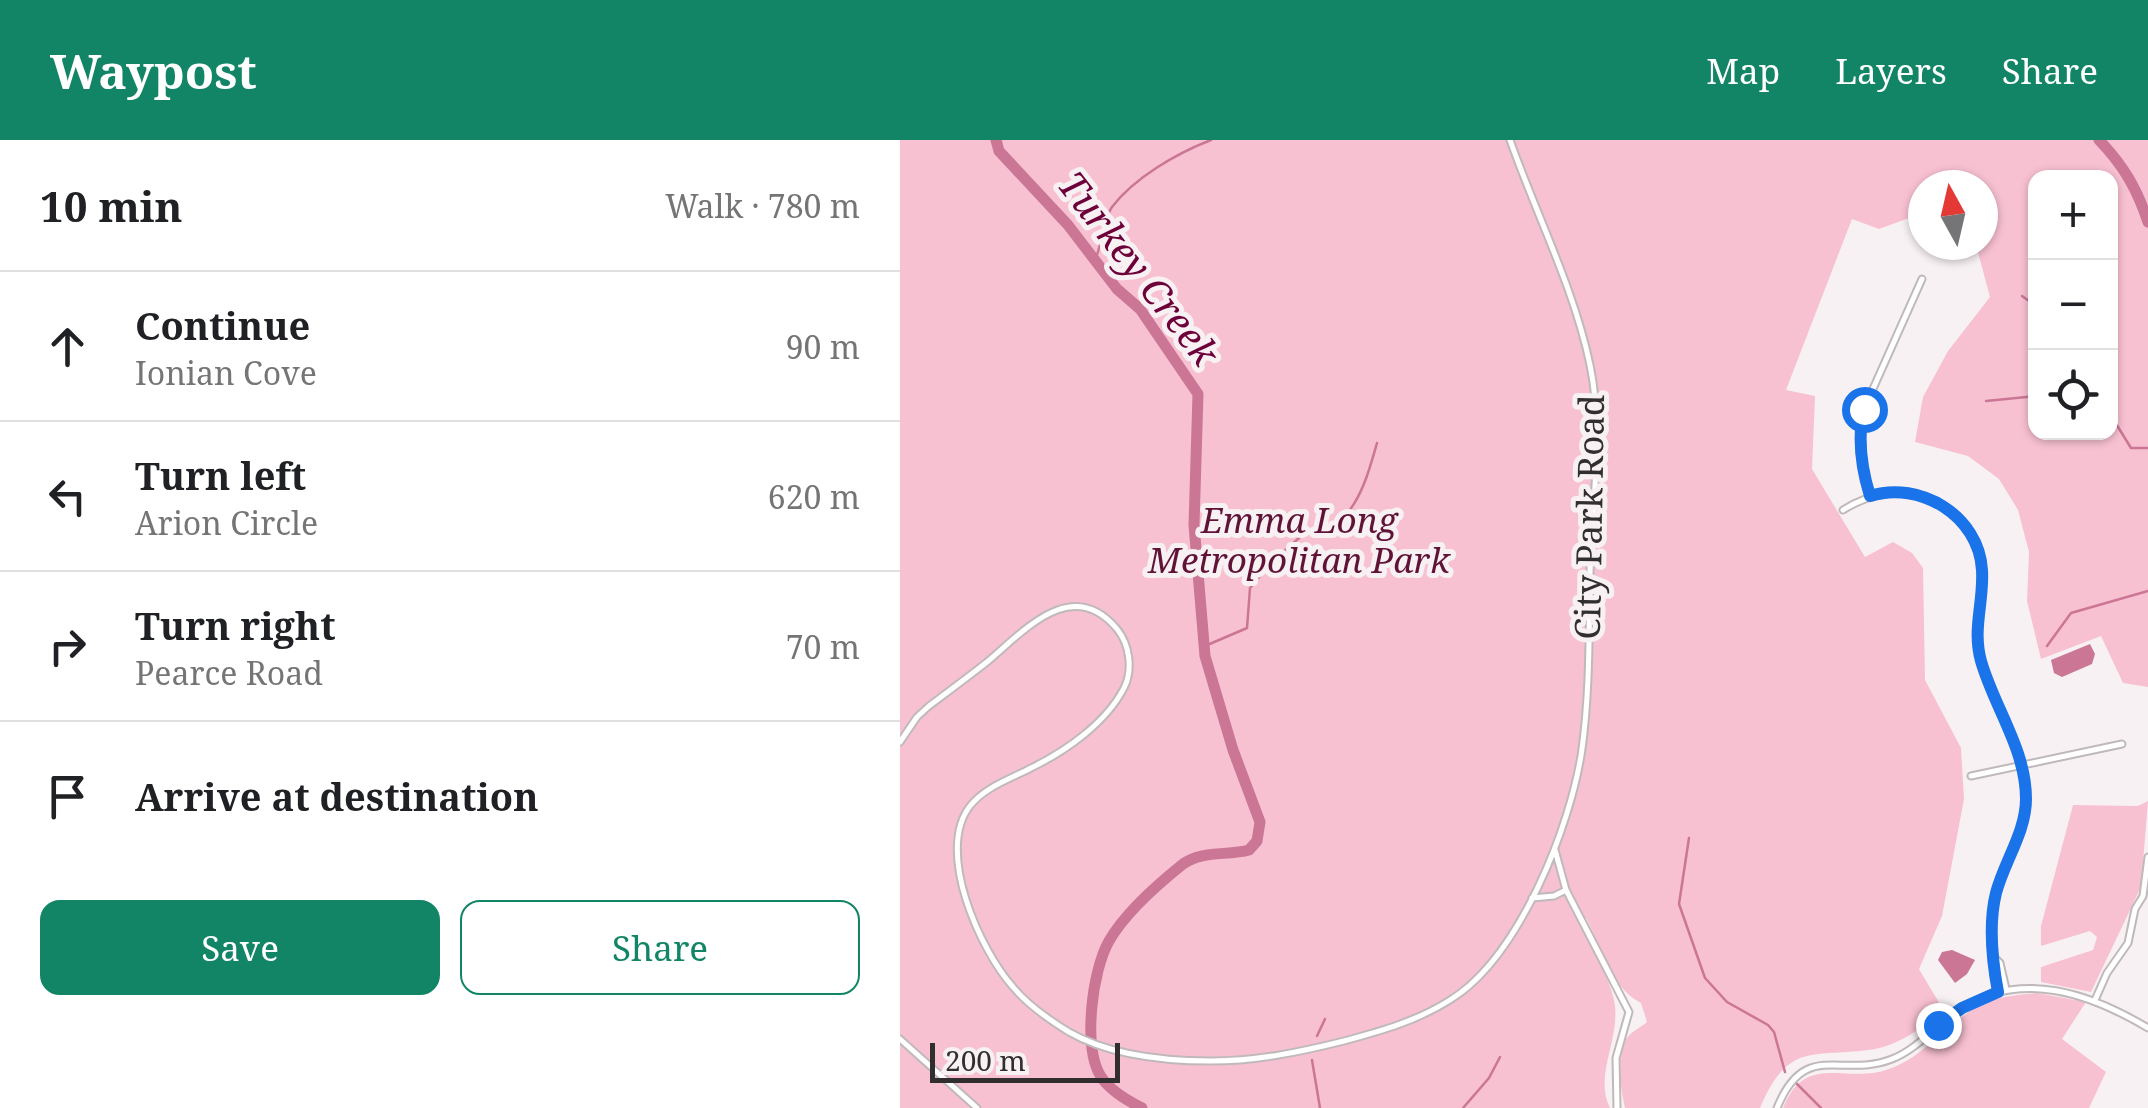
<!DOCTYPE html>
<html lang="en">
<head>
<meta charset="utf-8">
<style>
  :root { --surface:#fff; --page:#f2f2f2; --text:#202124; --muted:#757577; --line:#e0e0e0; --accent:#118565 }
  body { margin:0; font-family:"Noto Serif",serif; background:var(--page); color:var(--text) }
  .controls { position:absolute; right:30px; top:30px; display:grid; overflow:hidden; border-radius:20px; box-shadow:0 2px 8px #0004 }
  .controls button { width:90px; height:90px; display:grid; place-items:center; padding:0; border:0; border-bottom:2px solid var(--line); background:var(--surface); color:var(--text); font:50px sans-serif }
  .compass { position:absolute; left:1008px; top:30px; width:90px; height:90px; border-radius:50%; background:var(--surface); box-shadow:0 2px 8px #0004; rotate:352deg }
  .scale { position:absolute; left:30px; bottom:25px; width:190px; box-sizing:border-box; padding-left:10px; border:5px solid #312e2f; border-top:0; font-size:28px; line-height:35px; white-space:nowrap; color:#312e2f; -webkit-text-stroke:8px #f8f1f3; paint-order:stroke }
  .stop { position:absolute; width:30px; height:30px; margin:-22px; border:8px solid #1a73e8; border-radius:50%; background:#fff }
  .stop.end { background:#1a73e8; border-color:#fff; box-shadow:0 2px 10px #0008 }
  .list { margin:0; padding:0; list-style:none }
  h2 { display:flex; justify-content:space-between; align-items:center; height:130px; margin:0; padding:0 40px; font-size:42px }
  h2 small { font-size:32px; font-weight:400; color:var(--muted) }
  .list li { display:grid; grid-template-columns:65px 1fr auto; gap:30px; align-items:center; box-sizing:border-box; height:150px; padding:0 40px; border-top:2px solid var(--line) }
  .list b { display:block; font-size:38px; white-space:nowrap }
  .list p { margin:0; font-size:32px; white-space:nowrap; color:var(--muted) }
  .list em { font-size:32px; font-style:normal; color:var(--muted) }
  .actions { display:flex; gap:20px; padding:30px 40px }
  .actions a { flex:1; padding:22px 0; border:2px solid var(--accent); border-radius:20px; text-align:center; font-size:35px; color:var(--accent) }
  .actions .main { background:var(--accent); color:#fff }
  .icon { flex:none; width:55px; height:55px; fill:none; stroke:currentColor; stroke-width:2; stroke-linecap:round; stroke-linejoin:round }
  .map { position:relative; flex:none; width:1248px; height:968px; overflow:hidden }
  header { display:flex; align-items:center; gap:60px; box-sizing:border-box; height:140px; padding:0 50px; background:var(--accent); color:#fff }
  header strong { font-size:48px }
  nav { display:flex; gap:55px; margin-inline-start:auto; font-size:35px }
  main { display:flex }
  aside { flex:1; background:var(--surface) }
  .map>svg:first-child { display:block }
</style>
</head>
<body>
<header>
<strong>Waypost</strong>
<nav><a>Map</a><a>Layers</a><a>Share</a></nav>
</header>
<main>
<aside>
<h2>10 min<small>Walk · 780 m</small></h2>
<ul class="list">
<li><svg class="icon" aria-label="ahead" viewBox="0 0 24 24"><path d="M12 20V5M6 11l6-6 6 6"/></svg><div><b>Continue</b><p>Ionian Cove</p></div><em>90 m</em></li>
<li><svg class="icon" aria-label="left" viewBox="0 0 24 24"><path d="M17 20v-9H6M10 6l-5 5 5 5"/></svg><div><b>Turn left</b><p>Arion Circle</p></div><em>620 m</em></li>
<li><svg class="icon" aria-label="right" viewBox="0 0 24 24"><path d="M7 20v-9h11M14 6l5 5-5 5"/></svg><div><b>Turn right</b><p>Pearce Road</p></div><em>70 m</em></li>
<li><svg class="icon" aria-label="arrive" viewBox="0 0 24 24"><path d="M6 21V4h12l-3 4 3 4H6"/></svg><div><b>Arrive at destination</b></div></li>
</ul>
<div class="actions"><a class="main">Save</a><a>Share</a></div>
</aside>
<div class="map">
<svg width="1248" height="968" viewBox="0 0 1248 968">
  <rect width="100%" height="100%" fill="#f8f1f3"/>
  <g fill="#f8c1d2" fill-rule="evenodd">
    <path d="M0,0H1248V547L1223,543L1201,496L1141,519L1127,461L1129,412L1118,370L1099,339L1068,316L1015,302L1023,257L1048,211L1090,157L1076,105H1083V45H1023V73L979,89L952,79L886,250L915,256L912,329L965,417L993,402L1012,413L1023,428L1025,540L1061,608L1064,659L1042,776L1019,829L1044,871C1026,885 999,905 975,909C914,919 889,899 860,968H725C721,950 715,915 726,899C731,892 741,887 747,882L741,863C710,847 702,808 686,778L682,788C692,810 709,836 714,860C722,897 693,935 710,968H0ZM1136,38H1210V292H1136Z"/>
    <path d="M1248,661L1241,747L1191,852L1141,842V827L1193,810L1197,797L1190,791L1141,806V786L1173,665L1238,666Z"/>
    <path d="M1137,853L1186,862L1162,899L1206,932L1189,968H883C906,911 946,945 989,929C1021,918 1043,889 1070,871C1090,857 1114,855 1137,853Z"/>
  </g>
  <g fill="#cb7694">
    <path d="M1190,504L1195,514L1192,524L1162,537L1154,533L1151,520Z"/>
    <path d="M1052,810L1075,820L1067,834L1055,843L1038,820L1042,812Z"/>
  </g>
  <g fill="none" stroke-linecap="round" stroke-linejoin="round">
    <g stroke="#cb7694" stroke-width="2.5">
      <path d="M195,120C202,105 204,78 212,67C234,38 277,13 311,0"/>
      <path d="M1122,156L1136,166"/>
      <path d="M1086,261L1136,256"/>
      <path d="M1210,274L1231,308H1248"/>
      <path d="M305,506L347,488L350,448L373,421L408,390C453,394 467,338 477,303"/>
      <path d="M1147,506L1171,473L1248,451"/>
      <path d="M789,698L779,764L805,838L827,862L868,885L874,892L885,932"/>
      <path d="M417,896L425,879"/>
      <path d="M412,920L420,968"/>
      <path d="M896,943L921,968"/>
      <path d="M563,968L589,938L600,917"/>
    </g>
    <g stroke="#cb7694" stroke-width="11">
      <path d="M96,0L99,11L168,85L217,149L240,169L298,254L294,385L305,516L333,610L360,682L357,701L349,710C328,716 302,710 283,724C258,744 225,773 209,801C192,831 183,905 200,935C208,949 228,961 242,968"/>
      <path d="M1199,0C1224,26 1237,49 1248,82"/>
    </g>
    <g stroke="#c0b9bb" stroke-width="9">
      <g id="minor">
        <path d="M970,355C961,326 957,299 964,269L1022,139"/>
        <path d="M943,370C997,335 1068,355 1081,422C1088,455 1071,487 1081,521C1094,567 1126,608 1126,659C1126,692 1104,722 1096,753C1088,785 1092,820 1098,851"/>
        <path d="M0,602L17,577L29,566C49,551 68,537 87,522C124,491 172,435 217,489C230,505 233,530 224,548C206,583 166,611 131,628C110,639 85,647 70,666C35,711 80,810 113,847C127,864 151,881 169,892C209,915 266,921 311,921C357,921 400,912 444,901C481,891 517,881 550,860C619,818 671,686 682,609C690,551 689,490 690,432C692,365 704,291 690,225C674,148 636,74 610,0"/>
        <path d="M1071,636L1222,604"/>
        <path d="M655,710L666,750L729,872L716,918L717,968"/>
        <path d="M632,758L654,756L666,750"/>
        <path d="M1095,818L1100,823L1106,849"/>
        <path d="M1195,860L1207,833L1228,803L1235,769L1243,756L1248,717"/>
        <path d="M0,899L77,968"/>
        <path d="M877,968C905,899 941,939 992,919C1018,909 1038,883 1060,869C1122,829 1191,854 1248,888"/>
      </g>
    </g>
    <use href="#minor" stroke="#fff" stroke-width="5"/>
  </g>
  <g fill="none" stroke-linecap="round" stroke-linejoin="round">
    <path stroke="#1a73e8" stroke-width="12" d="M964,269C957,299 961,327 970,356C1020,340 1079,376 1082,430C1084,462 1072,489 1081,521C1094,567 1126,609 1126,659C1126,692 1104,722 1096,753C1088,785 1092,820 1098,852L1062,868L1038,885"/>
  </g>
  <g text-anchor="middle" stroke-width="10" stroke-linejoin="round" paint-order="stroke">
    <g font-size="35" fill="#312e2f" stroke="#f8f1f3">
      <text transform="translate(690 377) rotate(-89)" y="12">City Park Road</text>
    </g>
    <g font-size="35" font-style="italic" fill="#601336" stroke="#f8f1f3">
      <text x="399" y="393">Emma Long<tspan x="399" dy="40">Metropolitan Park</tspan></text>
    </g>
    <g font-size="38" font-style="italic" fill="#6d0039" stroke="#f8f1f3">
      <text transform="translate(238 129) rotate(52)" y="13">Turkey Creek</text>
    </g>
  </g>
</svg>
<div class="controls">
<button>+</button>
<button>−</button>
<button><svg class="icon" aria-label="locate" viewBox="0 0 24 24"><circle cx="12" cy="12" r="6"/><path d="M12 2v4M12 18v4M2 12h4M18 12h4"/></svg></button>
</div>
<svg class="compass" viewBox="-18 -18 36 36"><path d="M0-13l5 13h-10z" fill="#e53935"/><path d="M0 13l5-13h-10z" fill="#757577"/></svg>
<div class="scale">200 m</div>
<div class="stop" style="left:964px;top:269px"></div>
<div class="stop end" style="left:1038px;top:885px"></div>
</div>
</main>
</body>
</html>
